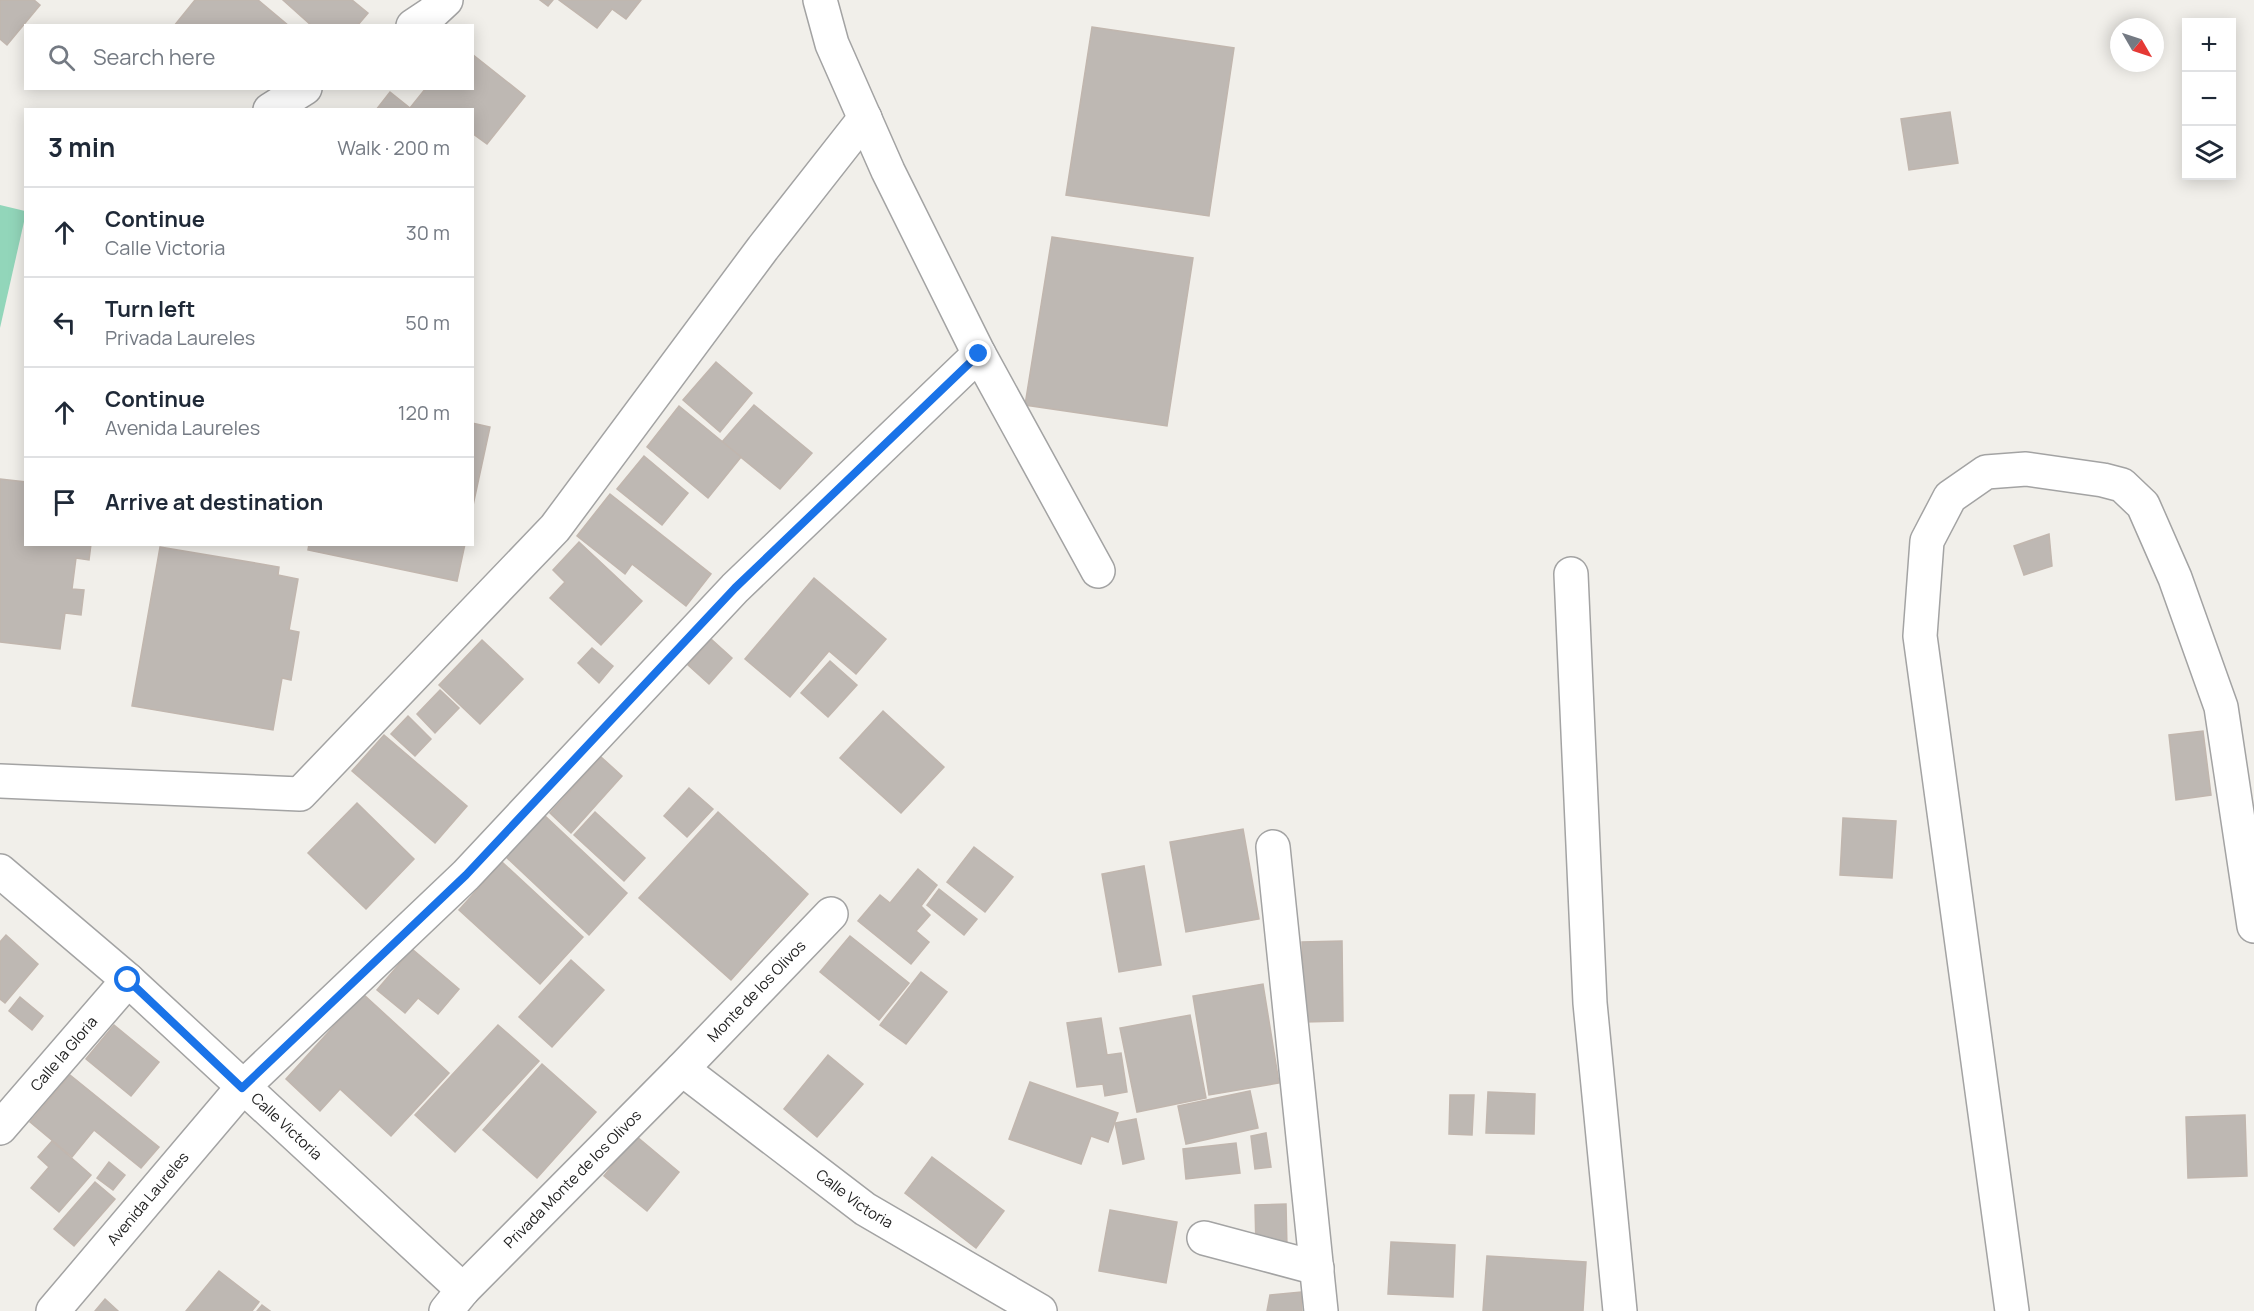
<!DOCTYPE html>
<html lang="en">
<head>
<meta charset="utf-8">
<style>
  :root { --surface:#fff; --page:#f6f6f7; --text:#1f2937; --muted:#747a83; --line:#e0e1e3 }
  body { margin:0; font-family:Manrope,sans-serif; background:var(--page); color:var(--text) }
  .controls { position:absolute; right:18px; top:18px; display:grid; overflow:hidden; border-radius:0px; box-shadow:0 3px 15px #0003 }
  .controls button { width:54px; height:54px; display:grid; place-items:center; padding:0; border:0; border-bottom:2px solid var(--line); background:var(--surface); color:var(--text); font:30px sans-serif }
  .compass { position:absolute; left:2110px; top:18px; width:54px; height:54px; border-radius:50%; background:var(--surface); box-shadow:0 3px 15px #0003; rotate:129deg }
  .stop { position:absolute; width:18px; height:18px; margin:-14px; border:4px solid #1a73e8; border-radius:50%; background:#fff }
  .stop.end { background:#1a73e8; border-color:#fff; box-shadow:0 2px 6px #0008 }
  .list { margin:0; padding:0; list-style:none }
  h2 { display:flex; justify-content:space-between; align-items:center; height:78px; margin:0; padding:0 24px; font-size:26px }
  h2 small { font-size:20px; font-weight:400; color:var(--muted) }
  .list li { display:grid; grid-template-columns:39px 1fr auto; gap:18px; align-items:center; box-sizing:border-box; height:90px; padding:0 24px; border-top:2px solid var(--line) }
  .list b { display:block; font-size:22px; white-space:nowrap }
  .list p { margin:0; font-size:20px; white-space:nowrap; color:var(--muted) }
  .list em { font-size:20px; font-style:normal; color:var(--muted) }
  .icon { flex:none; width:33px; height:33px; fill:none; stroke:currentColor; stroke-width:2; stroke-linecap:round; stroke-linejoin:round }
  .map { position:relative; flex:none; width:2254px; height:1311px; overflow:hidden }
  .search { position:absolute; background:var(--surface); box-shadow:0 3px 15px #0003; left:24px; top:24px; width:450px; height:66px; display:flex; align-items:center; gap:15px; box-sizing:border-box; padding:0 21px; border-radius:0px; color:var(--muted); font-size:22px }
  .panel { position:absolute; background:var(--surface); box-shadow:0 3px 15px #0003; left:24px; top:108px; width:450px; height:438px; border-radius:0px }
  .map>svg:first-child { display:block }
</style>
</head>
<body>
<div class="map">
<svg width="2254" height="1311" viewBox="0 0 2254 1311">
  <rect width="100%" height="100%" fill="#f1efea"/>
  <path fill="#92d6ba" d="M0,205L25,211L26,213L0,328Z"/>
  <g fill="#beb8b3" stroke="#c1b6ae" stroke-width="1.5">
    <path d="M0,0H34L40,5L7,45L0,39Z"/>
    <path d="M195,0H258L289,26H174Z"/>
    <path d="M283,0H352L368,13L357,26H312Z"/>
    <path d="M540,0H553L548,6Z"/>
    <path d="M559,0H641L626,19L612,9L597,28Z"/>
    <path d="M1092,27L1234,48L1209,216L1066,195Z"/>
    <path d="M472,54L525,96L487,144L472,133V110H376L390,92L410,108L426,88H472Z"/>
    <path d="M1950,112L1958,163L1909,170L1901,119Z"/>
    <path d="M1052,237L1193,258L1167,426L1025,405Z"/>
    <path d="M716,362L752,393L720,432L683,400Z"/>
    <path d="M754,405L812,453L780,489L722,442Z"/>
    <path d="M679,406L741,457L708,498L647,447Z"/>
    <path d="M472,423L490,427L472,510Z"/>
    <path d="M644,456L688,493L662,525L617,489Z"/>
    <path d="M0,479L26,482V544H91L89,560L76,558L72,589L84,590L81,615L65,613L60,649L0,642Z"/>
    <path d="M610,494L711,574L686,606L632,564L625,574L577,536Z"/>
    <path d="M2049,534L2052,566L2024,575L2014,546Z"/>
    <path d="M579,542L642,601L601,645L550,598L565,582L553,570Z"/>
    <path d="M309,544H465L457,581L308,550Z"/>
    <path d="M160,547L279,567L278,575L298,579L289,630L299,632L291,680L282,678L273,730L132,706Z"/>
    <path d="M814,578L886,639L856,674L829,651L790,697L745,659Z"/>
    <path d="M711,639L732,658L709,684L688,665Z"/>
    <path d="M482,640L523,679L480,724L439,685Z"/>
    <path d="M592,648L613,666L599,683L578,663Z"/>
    <path d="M830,661L857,685L828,717L801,693Z"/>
    <path d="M440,690L459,708L435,733L417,714Z"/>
    <path d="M883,711L944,767L901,813L840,758Z"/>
    <path d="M408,716L431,739L415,756L391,734Z"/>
    <path d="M2203,731L2211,795L2176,800L2169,735Z"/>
    <path d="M384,735L467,806L435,843L352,771Z"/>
    <path d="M601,757L622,776L571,833L550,813Z"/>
    <path d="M689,788L713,809L687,837L664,816Z"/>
    <path d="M357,803L414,859L366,909L308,853Z"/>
    <path d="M595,812L645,858L624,881L574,835Z"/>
    <path d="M718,812L808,894L731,980L639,898Z"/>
    <path d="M544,815L627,893L589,935L505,856Z"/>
    <path d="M1843,818L1896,821L1892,878L1840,875Z"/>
    <path d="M1243,829L1259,919L1186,932L1170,842Z"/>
    <path d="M974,847L1013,877L985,912L947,882Z"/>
    <path d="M502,862L583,937L540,984L459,910Z"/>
    <path d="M1144,866L1161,965L1119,972L1102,874Z"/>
    <path d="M918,869L937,885L921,906L930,915L916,931L929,942L911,964L858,921L880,895L890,903Z"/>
    <path d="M939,889L977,919L964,935L927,905Z"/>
    <path d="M6,935L38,964L5,1003L0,999V942Z"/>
    <path d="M850,936L909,983L879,1020L820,972Z"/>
    <path d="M1342,941L1343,1021L1304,1022L1302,942Z"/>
    <path d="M412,949L459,989L438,1014L418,998L405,1013L377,990Z"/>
    <path d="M571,960L604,990L552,1047L519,1017Z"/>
    <path d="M921,972L947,992L906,1044L880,1025Z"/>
    <path d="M1263,984L1279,1083L1209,1095L1193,996Z"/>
    <path d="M363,994L449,1073L391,1136L340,1089L320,1111L286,1079Z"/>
    <path d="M20,997L43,1016L32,1030L9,1011Z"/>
    <path d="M1190,1015L1206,1098L1137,1112L1120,1028Z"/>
    <path d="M1101,1018L1107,1055L1121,1053L1127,1092L1105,1096L1103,1084L1077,1087L1067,1023Z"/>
    <path d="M114,1025L159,1062L131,1096L86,1059Z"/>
    <path d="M498,1025L539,1061L455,1152L415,1115Z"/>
    <path d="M828,1055L863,1084L817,1137L784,1109Z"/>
    <path d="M542,1064L596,1112L537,1178L483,1130Z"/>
    <path d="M70,1075L159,1147L141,1168L94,1130L72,1157L30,1122Z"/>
    <path d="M1030,1082L1118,1113L1108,1142L1091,1136L1081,1164L1009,1139Z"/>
    <path d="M1250,1091L1258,1128L1186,1144L1178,1106Z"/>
    <path d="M1488,1092L1535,1094L1534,1134L1486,1133Z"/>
    <path d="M1450,1095H1474L1472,1135L1449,1134Z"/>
    <path d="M2245,1115L2247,1176L2188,1178L2186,1117Z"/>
    <path d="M1136,1119L1144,1159L1123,1164L1115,1123Z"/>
    <path d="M1266,1133L1271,1167L1255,1169L1251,1136Z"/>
    <path d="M636,1136L679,1172L647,1211L604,1176Z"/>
    <path d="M52,1141L91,1175L59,1212L31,1188L49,1167L38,1157Z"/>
    <path d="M1236,1143L1240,1173L1186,1179L1183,1149Z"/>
    <path d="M932,1157L1004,1211L976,1248L905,1193Z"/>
    <path d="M109,1162L125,1175L113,1190L97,1178Z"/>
    <path d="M95,1182L115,1199L74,1246L54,1229Z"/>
    <path d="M1286,1204L1287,1248H1256L1255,1205Z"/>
    <path d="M1110,1210L1177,1222L1166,1283L1099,1271Z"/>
    <path d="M1391,1242L1455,1245L1453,1297L1388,1294Z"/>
    <path d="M1487,1256L1586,1262L1583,1311H1483Z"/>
    <path d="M219,1271L259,1302L252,1311H186Z"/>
    <path d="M1301,1292L1302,1311H1267L1270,1295Z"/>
    <path d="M105,1299L118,1311H95Z"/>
    <path d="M262,1305L270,1311H257Z"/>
  </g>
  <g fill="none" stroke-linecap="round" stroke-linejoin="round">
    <g stroke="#a3a3a3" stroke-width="36">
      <g id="street">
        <path d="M820,0L832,44L888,171L979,354L1098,571"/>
        <path d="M413,26L431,14L446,0"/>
        <path d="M270,110L305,88"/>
        <path d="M1571,574L1590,1003L1620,1311"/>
        <path d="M0,781L300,794L555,528L763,248L865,118"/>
        <path d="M1273,847L1321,1311"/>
        <path id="s1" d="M0,871L128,980L463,1290"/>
        <path id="s2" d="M682,1069L865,1209L1040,1311"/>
        <path id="s3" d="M0,1128L128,980"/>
        <path d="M1204,1238L1317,1268"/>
        <path id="s4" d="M53,1311L242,1088L466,875L735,588L979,354"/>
        <path id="s5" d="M446,1311L463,1290L682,1069L831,914"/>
        <path d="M2012,1311L1920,636L1927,541L1950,497L1986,472L2026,469L2103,480L2122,485L2143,505L2175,578L2221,707L2254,926"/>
      </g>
    </g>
    <use href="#street" stroke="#fff" stroke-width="33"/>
  </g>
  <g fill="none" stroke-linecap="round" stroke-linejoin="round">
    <path stroke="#1a73e8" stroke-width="8" d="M128,980L242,1088L466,875L735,588L979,354"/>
  </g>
  <g text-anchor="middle" stroke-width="4.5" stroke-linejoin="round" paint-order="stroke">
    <g font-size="15" fill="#222" stroke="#fff">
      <text dy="5" stroke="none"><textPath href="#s5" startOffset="446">Monte de los Olivos</textPath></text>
      <text dy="5" stroke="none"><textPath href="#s3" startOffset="98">Calle la Gloria</textPath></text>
      <text dy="5" stroke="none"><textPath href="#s1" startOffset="384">Calle Victoria</textPath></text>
      <text dy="5" stroke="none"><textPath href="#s5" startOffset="183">Privada Monte de los Olivos</textPath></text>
      <text dy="5" stroke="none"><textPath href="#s4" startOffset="147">Avenida Laureles</textPath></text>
      <text dy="5" stroke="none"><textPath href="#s2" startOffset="216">Calle Victoria</textPath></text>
    </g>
  </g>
</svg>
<div class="controls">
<button>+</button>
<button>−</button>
<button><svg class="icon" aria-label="layers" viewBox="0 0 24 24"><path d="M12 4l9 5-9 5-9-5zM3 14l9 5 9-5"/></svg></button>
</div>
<svg class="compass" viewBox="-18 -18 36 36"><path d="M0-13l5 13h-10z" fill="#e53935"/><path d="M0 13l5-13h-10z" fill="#747a83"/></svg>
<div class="stop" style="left:128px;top:980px"></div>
<div class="stop end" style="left:979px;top:354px"></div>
<div class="search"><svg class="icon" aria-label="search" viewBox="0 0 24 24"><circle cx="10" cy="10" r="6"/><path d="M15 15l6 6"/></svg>Search here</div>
<section class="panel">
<h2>3 min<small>Walk · 200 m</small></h2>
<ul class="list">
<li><svg class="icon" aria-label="ahead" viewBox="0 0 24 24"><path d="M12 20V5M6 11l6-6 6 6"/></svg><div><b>Continue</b><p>Calle Victoria</p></div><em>30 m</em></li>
<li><svg class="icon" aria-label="left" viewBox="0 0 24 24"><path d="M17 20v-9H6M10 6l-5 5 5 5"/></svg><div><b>Turn left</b><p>Privada Laureles</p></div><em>50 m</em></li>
<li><svg class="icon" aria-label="ahead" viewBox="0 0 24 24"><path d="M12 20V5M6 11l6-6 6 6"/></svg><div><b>Continue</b><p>Avenida Laureles</p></div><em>120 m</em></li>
<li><svg class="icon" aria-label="arrive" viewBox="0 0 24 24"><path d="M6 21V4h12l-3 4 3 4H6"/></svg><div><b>Arrive at destination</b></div></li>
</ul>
</section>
</div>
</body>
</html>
